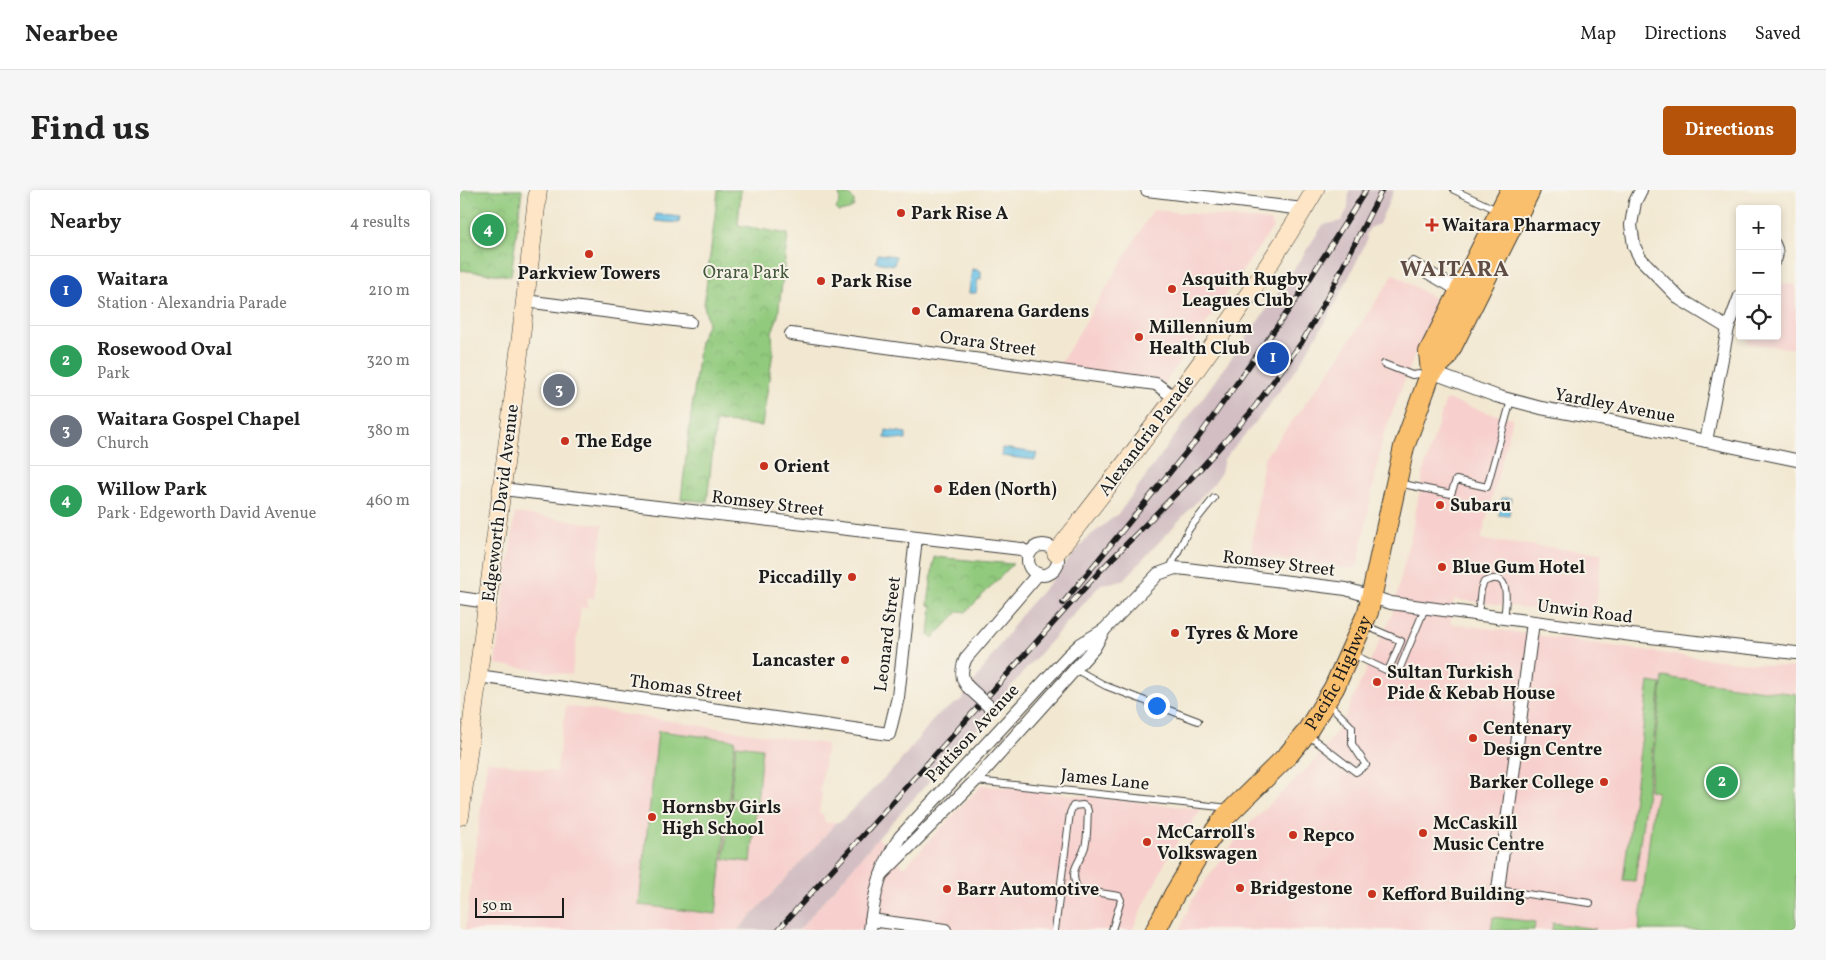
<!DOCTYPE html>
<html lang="en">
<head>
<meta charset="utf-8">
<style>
  :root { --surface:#fff; --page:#f6f6f6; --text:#222; --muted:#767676; --line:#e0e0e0; --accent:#b45309 }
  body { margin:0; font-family:Vollkorn,serif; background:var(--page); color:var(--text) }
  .controls { position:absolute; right:15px; top:15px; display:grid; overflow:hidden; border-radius:5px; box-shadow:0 2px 8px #0003 }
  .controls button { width:45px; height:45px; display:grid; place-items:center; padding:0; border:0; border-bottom:1px solid var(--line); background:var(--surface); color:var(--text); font:25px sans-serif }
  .scale { position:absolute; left:15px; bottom:12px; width:89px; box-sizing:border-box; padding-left:5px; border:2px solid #1c1c1c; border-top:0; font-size:14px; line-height:18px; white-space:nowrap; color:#1c1c1c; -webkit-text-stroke:4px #f7f3e8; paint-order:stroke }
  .you { position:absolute; left:696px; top:515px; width:18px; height:18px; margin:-12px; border:4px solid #fff; border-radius:50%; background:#1a73e8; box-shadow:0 0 0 8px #1a73e833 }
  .badge { display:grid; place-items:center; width:32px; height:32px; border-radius:50%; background:var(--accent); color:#fff; font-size:16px; font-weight:700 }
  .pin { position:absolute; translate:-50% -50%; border:2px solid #fff; box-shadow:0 1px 5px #0006 }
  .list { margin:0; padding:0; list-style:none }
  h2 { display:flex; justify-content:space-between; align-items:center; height:65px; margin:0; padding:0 20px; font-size:21px }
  h2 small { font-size:16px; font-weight:400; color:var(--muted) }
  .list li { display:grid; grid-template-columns:32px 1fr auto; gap:15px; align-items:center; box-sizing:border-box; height:70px; padding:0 20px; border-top:1px solid var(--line) }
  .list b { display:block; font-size:19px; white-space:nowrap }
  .list p { margin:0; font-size:16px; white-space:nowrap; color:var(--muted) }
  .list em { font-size:16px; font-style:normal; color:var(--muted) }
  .icon { flex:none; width:28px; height:28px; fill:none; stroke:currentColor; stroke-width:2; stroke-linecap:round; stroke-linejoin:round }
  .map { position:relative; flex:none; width:1336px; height:740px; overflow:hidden; border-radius:5px }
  header { display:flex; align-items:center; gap:30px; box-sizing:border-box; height:70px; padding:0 25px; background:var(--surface); border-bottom:1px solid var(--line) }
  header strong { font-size:24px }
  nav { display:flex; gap:28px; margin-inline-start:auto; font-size:18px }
  .intro { display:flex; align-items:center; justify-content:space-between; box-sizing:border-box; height:120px; padding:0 30px }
  h1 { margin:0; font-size:35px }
  .button { padding:12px 22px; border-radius:5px; background:var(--accent); color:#fff; font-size:18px; font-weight:700 }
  main { display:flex; gap:30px; padding:0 30px }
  aside { flex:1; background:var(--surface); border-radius:5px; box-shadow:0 2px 8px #0003 }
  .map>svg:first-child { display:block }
</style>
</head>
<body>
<header>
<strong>Nearbee</strong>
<nav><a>Map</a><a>Directions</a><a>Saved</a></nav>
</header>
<div class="intro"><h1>Find us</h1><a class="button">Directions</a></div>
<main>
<aside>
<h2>Nearby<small>4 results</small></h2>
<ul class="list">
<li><span class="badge" style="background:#1a4fb4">1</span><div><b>Waitara</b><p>Station · Alexandria Parade</p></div><em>210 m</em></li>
<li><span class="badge" style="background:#2e9e5b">2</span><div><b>Rosewood Oval</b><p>Park</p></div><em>320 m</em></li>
<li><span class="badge" style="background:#6b7280">3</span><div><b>Waitara Gospel Chapel</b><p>Church</p></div><em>380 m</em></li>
<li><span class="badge" style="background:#2e9e5b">4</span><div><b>Willow Park</b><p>Park · Edgeworth David Avenue</p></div><em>460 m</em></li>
</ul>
</aside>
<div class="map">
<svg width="1336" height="740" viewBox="0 0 1336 740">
  <defs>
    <pattern id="park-crowns" width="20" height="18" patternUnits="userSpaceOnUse" patternTransform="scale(1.25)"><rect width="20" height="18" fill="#91ca7d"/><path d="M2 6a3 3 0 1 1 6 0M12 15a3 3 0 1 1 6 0" fill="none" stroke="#7cad6b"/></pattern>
  </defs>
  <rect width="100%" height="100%" fill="#f7f3e8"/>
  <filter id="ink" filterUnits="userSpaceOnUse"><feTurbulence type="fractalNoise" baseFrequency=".02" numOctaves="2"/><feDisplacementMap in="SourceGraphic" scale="10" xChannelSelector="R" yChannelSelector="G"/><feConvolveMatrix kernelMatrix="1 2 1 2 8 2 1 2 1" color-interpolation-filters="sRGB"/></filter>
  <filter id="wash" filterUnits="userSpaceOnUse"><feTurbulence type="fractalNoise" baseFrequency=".0096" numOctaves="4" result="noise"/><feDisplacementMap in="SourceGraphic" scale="20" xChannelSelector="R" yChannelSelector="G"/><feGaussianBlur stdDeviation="1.12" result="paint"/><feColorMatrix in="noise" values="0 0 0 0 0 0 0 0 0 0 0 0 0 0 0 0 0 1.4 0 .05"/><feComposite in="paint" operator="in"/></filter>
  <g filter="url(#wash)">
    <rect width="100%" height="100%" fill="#f2e8d1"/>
    <g fill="#f7d0cd">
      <path d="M693,20L811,31L813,37L704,194L597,179Z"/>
      <path d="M934,84L980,112L956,161L923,247L898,375L892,379L790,366L804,268L866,186Z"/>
      <path d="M1317,93L1336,95V159L1287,153L1289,146H1317Z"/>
      <path d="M986,209L1029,223L1053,228L1021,350L1142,363L1135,427L994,409L990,433L1215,465L1336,478V740H720L732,710L750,684L788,635L853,573L881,535L932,424L951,345L964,279Z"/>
      <path d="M55,323L143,335L134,408H128L127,418L121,417L112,485L35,474Z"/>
      <path d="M106,516L367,554L360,602L362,603L359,623L363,624L364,631L367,633L376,632L358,654L278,740H5L27,571L96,582Z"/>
      <path d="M522,595L742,619L711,661L672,740H339L418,648L444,677Z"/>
    </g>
    <path fill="#d2bec3" d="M889,0H934L919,34L910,38L906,44L907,50L874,117L837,178L800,227L764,269L761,282L754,293L663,391L641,394L551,496L524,531L418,648L339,740H278L358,654L376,632L379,633L438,574L476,526L501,510L564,421L591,391L626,349L659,323L817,105L863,35L881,31L888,19Z"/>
    <g fill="url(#park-crowns)" stroke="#56734c">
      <path d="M0,0H62L51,86L0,80Z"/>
      <path d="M258,0H281L278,35L328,44L318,126L312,142L313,162L302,236L256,231L247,312L221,309L240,151L248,132L244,115Z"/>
      <path d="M379,2L388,4L394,10V16L389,20L379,22L376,19L380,10Z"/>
      <path d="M474,367L553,374L506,422L499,421L473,448L469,445L472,416L468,415Z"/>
    </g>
    <g fill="#91ca7d" stroke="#56734c">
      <path d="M1203,487L1336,504V740H1179L1193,618L1197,602L1189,600Z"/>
      <path d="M1189,492L1201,494L1175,691L1163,690Z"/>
      <path d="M198,541L275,550L256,724L179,715Z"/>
      <path d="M276,555L302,558L297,612L270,609Z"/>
      <path d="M270,615L296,618L291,672L264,669Z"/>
      <path d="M1033,727L1075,732L1074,740H1031Z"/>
      <path d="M1093,733L1136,739L1135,740H1092Z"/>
    </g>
    <g fill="#6ac2e7" stroke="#436f82">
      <path d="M196,24L220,27L219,33L195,31Z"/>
      <path d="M418,64L436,66L434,75L416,72Z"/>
      <path d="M512,79L521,81V90L518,89L516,103H509Z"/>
      <path d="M426,240L446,243V250L425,248Z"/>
      <path d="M542,258L577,263L575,270L541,266Z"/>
      <path d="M1042,308H1051L1049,326L1039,325Z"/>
    </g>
  </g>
  <g filter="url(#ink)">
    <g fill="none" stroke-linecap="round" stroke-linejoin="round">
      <g stroke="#3c3b37" stroke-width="8">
        <g id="lane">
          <path d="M994,0L1039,21"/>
          <path d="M1317,53C1320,59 1321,66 1317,72"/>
          <path d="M924,174L952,185L967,183"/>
          <path d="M938,293L991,304L996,290L1027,297L1051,210"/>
          <path d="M710,378L729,339L754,308"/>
          <path d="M1018,425L1021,399L1024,392C1052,378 1046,413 1044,428"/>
          <path d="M892,464L928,481L941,451L904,435"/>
          <path d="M615,479L646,496L738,531"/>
          <path d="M928,481L937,485L965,418"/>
          <path d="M848,545L896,582L906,575L892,554V537L867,512"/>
          <path d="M516,591L770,618"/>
          <path d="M1038,700L1130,713"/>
          <path d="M595,740L610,623L613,616L623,615L627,618L628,621C627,632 628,647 625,657C619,675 609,678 617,698L621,700L659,706L661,710L652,740"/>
        </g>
      </g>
      <g stroke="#3c3b37" stroke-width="14">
        <g id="street">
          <path d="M687,0L843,19"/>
          <path d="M1181,0L1175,12L1171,35L1174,56L1180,68L1220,109L1268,138"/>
          <path d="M953,74L990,95L1004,105"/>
          <path d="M65,111L230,132"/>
          <path d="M331,144L696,194L715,208"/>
          <path d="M971,182L1036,206L1081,218L1151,231L1336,270"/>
          <path d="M1246,251L1268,138L1280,106"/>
          <path d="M42,299L561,359L569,363"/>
          <circle cx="583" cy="370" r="15"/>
          <path d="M0,408L27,412"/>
          <path d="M18,486L429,544L438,507L456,348"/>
          <path d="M508,497C500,488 501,479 506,468L578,384"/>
          <path d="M421,685L515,591L634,458L644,440L698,384L715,378L727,379L886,399L931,413L1044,428L1172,445L1336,463"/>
          <path d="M1038,700L1073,432"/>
          <path d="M411,730L485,740"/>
          <path d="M410,740C414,703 420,678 440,647L607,467L621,454L644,440"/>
        </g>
      </g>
      <g stroke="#3c3b37" stroke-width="19">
        <g id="secondary">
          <path d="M596,363C687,246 780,128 855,0"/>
          <path d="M0,626L57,180L78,0"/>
        </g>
      </g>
      <g stroke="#3c3b37" stroke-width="22">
        <g id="primary">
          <path d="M971,182L986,168L1070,0"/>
          <path id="s1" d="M696,740L714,705L740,662L766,626L828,565L846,543L874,498L908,422L944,257L971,182L969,162L1051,0"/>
        </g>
      </g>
      <use href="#lane" stroke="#fff" stroke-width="6"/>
      <use href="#street" stroke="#fff" stroke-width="12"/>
      <use href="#secondary" stroke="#fde5c5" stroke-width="18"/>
      <use href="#primary" stroke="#f9bf6d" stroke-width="20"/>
      <g stroke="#1c1c1c" stroke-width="5.5">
        <g id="rail">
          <path d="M603,413L738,248L840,104L906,0"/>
          <path d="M318,740L639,382L742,277L791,222L842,152L867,108L922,0"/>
        </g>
      </g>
      <use href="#rail" stroke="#f7f3e8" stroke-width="4" stroke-dasharray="11" stroke-linecap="butt"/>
      <g stroke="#3c3b37" stroke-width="14" stroke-linecap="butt">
        <path id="street-bridge" d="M508,497L534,521"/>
      </g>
      <use href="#street-bridge" stroke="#fff" stroke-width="12"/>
    </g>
  </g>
  <g fill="#c8321e" stroke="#f7f3e8" stroke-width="2">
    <circle cx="441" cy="23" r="5"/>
    <path d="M969.5 27.5h5v5h5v5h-5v5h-5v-5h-5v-5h5z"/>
    <circle cx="129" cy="64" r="5"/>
    <circle cx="361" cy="91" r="5"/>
    <circle cx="712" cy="99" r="5"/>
    <circle cx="456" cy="121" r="5"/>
    <circle cx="679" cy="147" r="5"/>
    <circle cx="105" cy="251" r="5"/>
    <circle cx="304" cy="276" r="5"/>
    <circle cx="478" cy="299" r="5"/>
    <circle cx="980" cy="315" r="5"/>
    <circle cx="982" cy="377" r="5"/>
    <circle cx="392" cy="387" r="5"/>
    <circle cx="715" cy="443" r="5"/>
    <circle cx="385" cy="470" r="5"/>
    <circle cx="917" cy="492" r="5"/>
    <circle cx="1013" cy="548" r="5"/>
    <circle cx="1144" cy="592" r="5"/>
    <circle cx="192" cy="627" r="5"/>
    <circle cx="963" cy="643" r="5"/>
    <circle cx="833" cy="645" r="5"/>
    <circle cx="687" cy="652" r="5"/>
    <circle cx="780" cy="698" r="5"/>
    <circle cx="487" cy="699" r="5"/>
    <circle cx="912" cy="704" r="5"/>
  </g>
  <g text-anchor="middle" stroke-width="4" stroke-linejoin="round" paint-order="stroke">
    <g font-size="18" font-weight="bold" fill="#1c1c1c" stroke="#f7f3e8" text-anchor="start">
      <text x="451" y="29">Park Rise A</text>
      <text x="982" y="41">Waitara Pharmacy</text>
      <text x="129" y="89" text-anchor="middle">Parkview Towers</text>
      <text x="722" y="95">Asquith Rugby<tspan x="722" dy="21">Leagues Club</tspan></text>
      <text x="371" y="97">Park Rise</text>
      <text x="466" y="127">Camarena Gardens</text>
      <text x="689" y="143">Millennium<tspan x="689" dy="21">Health Club</tspan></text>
      <text x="115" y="257">The Edge</text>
      <text x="314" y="282">Orient</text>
      <text x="488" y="305">Eden (North)</text>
      <text x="990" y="321">Subaru</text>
      <text x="992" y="383">Blue Gum Hotel</text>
      <text x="382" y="393" text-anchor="end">Piccadilly</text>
      <text x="725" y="449">Tyres &amp; More</text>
      <text x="375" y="476" text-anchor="end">Lancaster</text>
      <text x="927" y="488">Sultan Turkish<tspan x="927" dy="21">Pide &amp; Kebab House</tspan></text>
      <text x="1023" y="544">Centenary<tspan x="1023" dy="21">Design Centre</tspan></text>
      <text x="1134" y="598" text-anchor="end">Barker College</text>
      <text x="202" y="623">Hornsby Girls<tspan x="202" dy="21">High School</tspan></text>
      <text x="973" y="639">McCaskill<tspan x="973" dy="21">Music Centre</tspan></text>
      <text x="697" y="648">McCarroll's<tspan x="697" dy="21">Volkswagen</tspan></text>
      <text x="843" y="651">Repco</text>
      <text x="790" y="704">Bridgestone</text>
      <text x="497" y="705">Barr Automotive</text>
      <text x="922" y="710">Kefford Building</text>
    </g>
    <g font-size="18" fill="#45593e" stroke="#f7f3e8">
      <text x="286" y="88">Orara Park</text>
    </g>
    <g font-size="18" fill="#1c1c1c" stroke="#f7f3e8">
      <text transform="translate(528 153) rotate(8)" y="6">Orara Street</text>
      <text transform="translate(1155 215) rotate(11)" y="6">Yardley Avenue</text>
      <text transform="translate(686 245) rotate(-53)" y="6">Alexandria Parade</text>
      <text transform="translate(40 313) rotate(-83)" y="6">Edgeworth David Avenue</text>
      <text transform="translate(308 313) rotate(7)" y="6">Romsey Street</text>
      <text transform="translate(819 373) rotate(7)" y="6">Romsey Street</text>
      <text transform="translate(1125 421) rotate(7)" y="6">Unwin Road</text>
      <text transform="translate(427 444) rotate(-83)" y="6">Leonard Street</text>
      <text dy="6" stroke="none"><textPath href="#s1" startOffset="318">Pacific Highway</textPath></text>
      <text transform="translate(226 498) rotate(8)" y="6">Thomas Street</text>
      <text transform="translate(512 543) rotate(-47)" y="6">Pattison Avenue</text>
      <text transform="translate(645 589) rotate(6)" y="6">James Lane</text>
    </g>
    <g font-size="22" font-weight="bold" letter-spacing="1" fill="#5e4c45" stroke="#f7f3e8">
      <text x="995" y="86">WAITARA</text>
    </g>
  </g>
</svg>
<div class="controls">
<button>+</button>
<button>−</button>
<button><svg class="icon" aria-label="locate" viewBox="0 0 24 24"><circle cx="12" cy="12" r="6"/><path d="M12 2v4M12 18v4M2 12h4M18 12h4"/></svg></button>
</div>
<div class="scale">50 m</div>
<div class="you"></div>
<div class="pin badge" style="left:813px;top:168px;background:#1a4fb4">1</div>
<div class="pin badge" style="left:1262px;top:592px;background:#2e9e5b">2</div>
<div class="pin badge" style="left:99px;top:200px;background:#6b7280">3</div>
<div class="pin badge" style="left:28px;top:40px;background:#2e9e5b">4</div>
</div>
</main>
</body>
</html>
